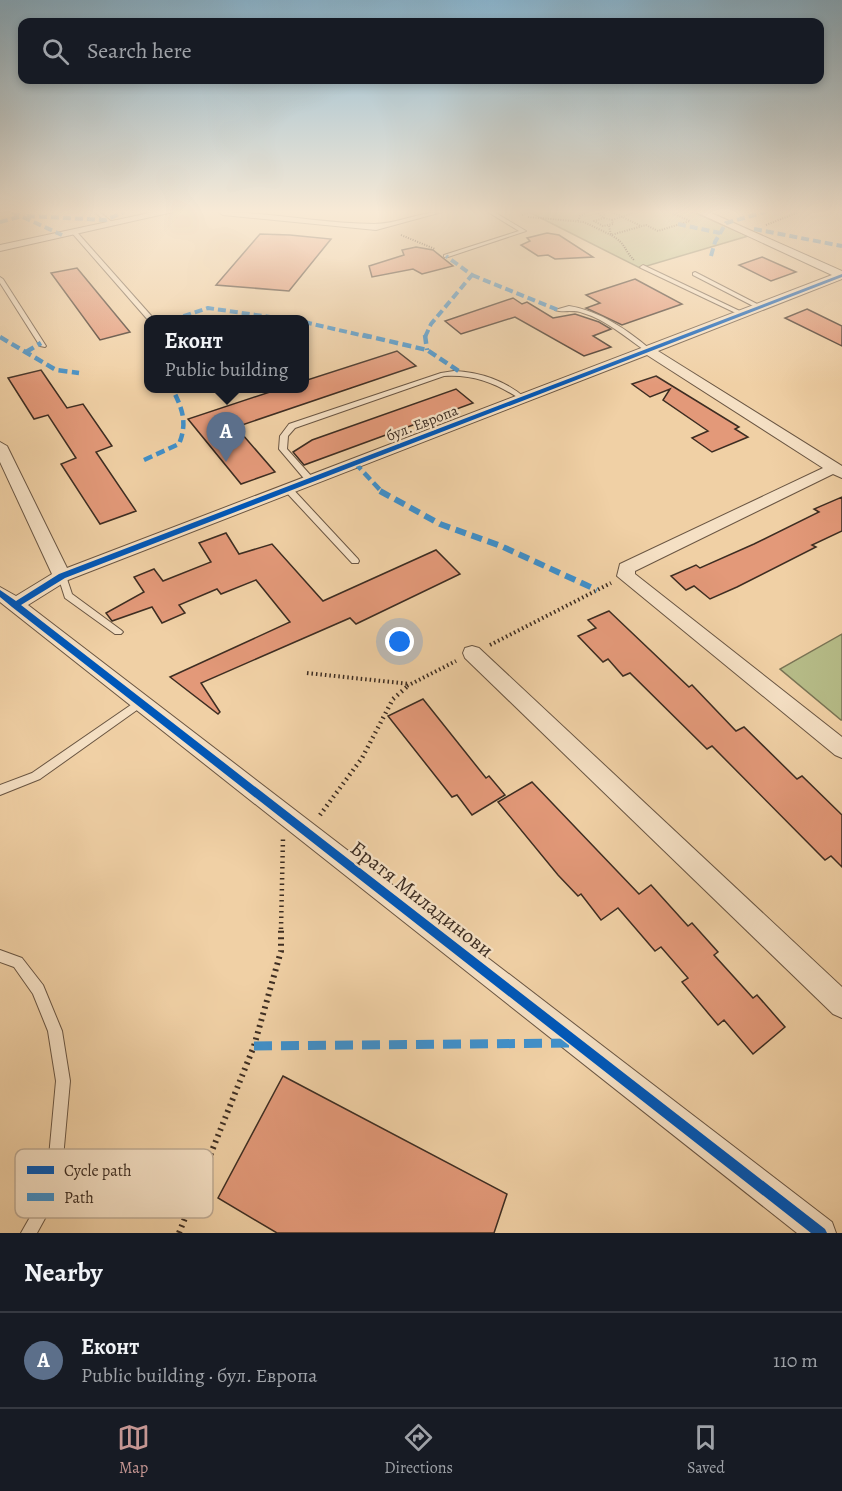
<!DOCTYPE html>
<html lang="en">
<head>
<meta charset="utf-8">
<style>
  :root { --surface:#171b24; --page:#242831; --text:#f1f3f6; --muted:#9ea1a6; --line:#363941; --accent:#c59692 }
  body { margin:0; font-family:Alegreya,serif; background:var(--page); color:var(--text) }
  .you { position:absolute; left:400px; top:642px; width:21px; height:21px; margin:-15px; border:4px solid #fff; border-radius:50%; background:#1a73e8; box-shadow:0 0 0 9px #1a73e833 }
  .badge { display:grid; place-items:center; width:39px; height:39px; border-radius:50%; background:var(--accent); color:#fff; font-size:20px; font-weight:700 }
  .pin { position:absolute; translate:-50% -50px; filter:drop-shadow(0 2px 3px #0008) }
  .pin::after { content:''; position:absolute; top:32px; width:21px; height:18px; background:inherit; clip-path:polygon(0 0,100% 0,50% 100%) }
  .popup { position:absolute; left:144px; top:315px; width:165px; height:78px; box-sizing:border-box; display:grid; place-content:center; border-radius:12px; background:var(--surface); filter:drop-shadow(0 2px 4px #0005); font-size:20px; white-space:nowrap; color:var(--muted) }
  .popup b { font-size:22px; color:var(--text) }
  .popup::after { content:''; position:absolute; left:50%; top:100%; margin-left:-12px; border:12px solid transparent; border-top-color:var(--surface) }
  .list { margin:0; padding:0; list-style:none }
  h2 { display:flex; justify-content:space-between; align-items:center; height:78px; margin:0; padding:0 24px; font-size:26px }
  h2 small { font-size:20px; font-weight:400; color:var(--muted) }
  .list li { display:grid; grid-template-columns:39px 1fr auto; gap:18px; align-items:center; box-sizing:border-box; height:96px; padding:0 24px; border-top:2px solid var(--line) }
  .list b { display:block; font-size:22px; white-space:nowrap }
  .list p { margin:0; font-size:20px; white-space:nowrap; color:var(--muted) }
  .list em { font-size:20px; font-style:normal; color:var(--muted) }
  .icon { flex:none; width:33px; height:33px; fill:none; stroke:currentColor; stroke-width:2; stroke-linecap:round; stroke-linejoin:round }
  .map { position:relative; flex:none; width:842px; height:1233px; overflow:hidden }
  .search { position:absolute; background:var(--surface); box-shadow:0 3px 9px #0003; left:18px; right:18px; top:18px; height:66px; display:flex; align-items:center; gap:15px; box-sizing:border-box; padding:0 21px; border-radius:12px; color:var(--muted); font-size:22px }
  .sheet { height:174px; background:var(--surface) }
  nav { display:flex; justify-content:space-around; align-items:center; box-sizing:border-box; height:84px; border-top:2px solid var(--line); background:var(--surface); font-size:16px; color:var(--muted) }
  nav a { display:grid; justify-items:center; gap:3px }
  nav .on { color:var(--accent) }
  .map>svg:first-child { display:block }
</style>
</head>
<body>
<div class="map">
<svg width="842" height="1233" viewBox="0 0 842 1233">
  <rect width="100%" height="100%" fill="#f0d0a5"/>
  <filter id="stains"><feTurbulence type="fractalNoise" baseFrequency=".00333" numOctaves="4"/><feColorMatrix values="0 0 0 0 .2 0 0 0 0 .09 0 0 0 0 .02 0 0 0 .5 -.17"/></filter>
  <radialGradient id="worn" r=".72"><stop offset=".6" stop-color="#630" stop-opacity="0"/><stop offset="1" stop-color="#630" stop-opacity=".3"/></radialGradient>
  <g fill="#b6bc88" stroke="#7a7455" stroke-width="1.5">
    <path d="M529,212H693L748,236L640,268Z"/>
    <path d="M842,634V720H841L780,669Z"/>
  </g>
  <g fill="#e39979" stroke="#3d2d22" stroke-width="1.5">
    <path d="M547,233L559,235L593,257L555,259L548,255L538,256L521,245L530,241L527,238Z"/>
    <path d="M260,234L290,235L331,239L289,291L216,285Z"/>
    <path d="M416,247L433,250L453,266L422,274L413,269L372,277L369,266L404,255L402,250Z"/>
    <path d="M762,257L796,272L771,281L739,265Z"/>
    <path d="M77,268L120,320L130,332L100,340L51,273Z"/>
    <path d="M635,279L682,304L622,325L586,308L600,303L586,295Z"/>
    <path d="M513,298L522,304L527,302L553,318L575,314L599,322L611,329L593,336L611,347L584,356L515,317L461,334L445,321Z"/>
    <path d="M807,309L842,326V346L785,318Z"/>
    <path d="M397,351L416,366L236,427L275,472L241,484L188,419L282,388H304V381Z"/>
    <path d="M41,370L67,408L83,404L112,446L96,452L136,511L100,524L61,464L76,458L48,415L34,419L8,378Z"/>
    <path d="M656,376L739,427L735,429L748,437L712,452L692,438L708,431L663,400L670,389L650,397L632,384Z"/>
    <path d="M456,389L473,403L304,465L293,452L312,440Z"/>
    <path d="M842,497V531L812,545L816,547L737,587L710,599L694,586L686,590L671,576L696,565L700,568L754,544L819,512L814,509Z"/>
    <path d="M226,533L239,554L272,544L323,601L436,550L460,574L356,624L350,618L201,683L220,712L218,714L170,677L290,622L256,580L221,594L217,589L179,605L185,613L162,623L152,607L112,621L106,613L144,592L134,577L154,569L163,581L211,562L199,543Z"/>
    <path d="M609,611L689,687L692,685L736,731L744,727L797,779L802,776L842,815V867L831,856L825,860L712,746L707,749L630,673L623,676L608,659L603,662L578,636L596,628L588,620Z"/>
    <path d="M423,699L486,778L489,776L505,795L472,815L457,795L452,797L388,716Z"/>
    <path d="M532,782L639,894L651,885L688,926L692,923L718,952L714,955L753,998L757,995L785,1027L753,1054L724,1020L718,1025L682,982L688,978L661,947L655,951L618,908L601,920L581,894L578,896L558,875L498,802Z"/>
    <path d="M283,1076L507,1194L494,1233H277L218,1198Z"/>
  </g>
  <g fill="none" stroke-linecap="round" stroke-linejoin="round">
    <g stroke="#6a5643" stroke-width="2">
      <g id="service">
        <path d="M95,212H100L114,224L109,225Z"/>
        <path d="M488,212H494L526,231L448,257H444V255L519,231Z"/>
        <path d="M72,231H76L155,320H148L72,233Z"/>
        <path d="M643,265L744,313L745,314L740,315L641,268L640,267Z"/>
        <path d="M695,272L761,306L762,307L757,308L693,275V273Z"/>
        <path d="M0,277L3,279L46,346L45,347L40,346L0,283Z"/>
        <path d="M569,306C600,311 628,330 651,350L646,351C626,338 607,320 583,313C573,309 563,313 555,310Z"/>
        <path d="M454,371C480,372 506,381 525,398L522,400L520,399C496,383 473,374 444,376L295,428L288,436L287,449L313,478V482H307L279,449L280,436L289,424L441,373Z"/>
        <path d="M285,487H291L358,559L359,561L358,563H352L285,491L284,489Z"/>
        <path d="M62,573L66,576L72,594L121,630L123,632L121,634H115L65,598L58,576Z"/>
        <path d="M141,698L144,699L146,702L144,705L40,779L0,795V785L32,773Z"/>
        <path d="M0,950L22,958L43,985L62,1031L70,1081L60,1191L37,1233H21L46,1189L56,1081L48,1031L33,994L14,967L0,962Z"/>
      </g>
    </g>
    <g stroke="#6a5643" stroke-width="2">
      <g id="minor">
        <path d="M154,212H173L0,251V245Z"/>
        <path d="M218,212C271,212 323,224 374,224C397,224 419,212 442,212L376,230L223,215Z"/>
        <path d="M696,212H709L842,271V279L658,351L842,466V478L833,474L635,571V574L842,737V758L835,755L617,576L620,564L823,468L647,355L68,580L28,605L832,1222L836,1233H797L0,602V587L16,596L52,574L0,462V442L7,446L67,568L832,275Z"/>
        <path d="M472,646L479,648L842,987V1018L833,1014L465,658L463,653L465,648Z"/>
      </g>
    </g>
    <g stroke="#3d2d22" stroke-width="2" stroke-dasharray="1 1.5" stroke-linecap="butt">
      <path d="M596,212L604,218L605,212"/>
      <path d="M612,212L641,226"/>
      <path d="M522,215L532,212"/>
      <path d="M528,217L584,222L611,235L646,225L658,231L690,221L670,212"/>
      <path d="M604,218L612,220L613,224L603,226L594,221Z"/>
      <path d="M612,220L636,212"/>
      <path d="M578,221L580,216L589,212"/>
      <path d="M766,225L799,212"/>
      <path d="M609,226L611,235C628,245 623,250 635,261"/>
      <path d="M401,235L435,249"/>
    </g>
    <g stroke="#3d2d22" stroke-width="4" stroke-dasharray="1.5 3" stroke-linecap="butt">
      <path d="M490,645L611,583"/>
      <path d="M307,673L410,684"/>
      <path d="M407,686L456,661"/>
    </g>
    <g stroke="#3d2d22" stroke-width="4.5" stroke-dasharray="1.5 4" stroke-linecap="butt">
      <path d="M320,815L362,758L393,699L409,685"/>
      <path d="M281,929L283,838"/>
    </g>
    <path stroke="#3d2d22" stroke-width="6" stroke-dasharray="2 4.5" stroke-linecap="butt" d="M179,1233L254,1046L281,951V928"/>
    <use href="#service" fill="#f5e0c4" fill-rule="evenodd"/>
    <use href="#minor" fill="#f5e0c4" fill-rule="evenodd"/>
    <g stroke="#3f90cb" stroke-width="4" stroke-dasharray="8 4" stroke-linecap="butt">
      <path d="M12,212L62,235"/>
      <path d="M27,216L106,220L124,212"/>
      <path d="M0,222L22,216"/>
      <path d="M678,224L720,233"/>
      <path d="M754,229L842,246"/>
      <path d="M711,256L715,242L726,223L765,212"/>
      <path d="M472,275L558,310"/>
      <path d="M172,320L208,308L291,320"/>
      <path d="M304,322L369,337"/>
      <path d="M425,337L431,324L472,275L446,256"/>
    </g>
    <g stroke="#3f90cb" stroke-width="4.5" stroke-dasharray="9 4.5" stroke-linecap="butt">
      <path d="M363,335L427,350L460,372"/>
      <path d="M425,335L427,350"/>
      <path d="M0,337L56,370L79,373"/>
      <path d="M26,352L41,343"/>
      <path d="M144,460L179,444C188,422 182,408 172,388"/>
      <path d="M355,463L382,492"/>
    </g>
    <path stroke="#3f90cb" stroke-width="6" stroke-dasharray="11 6" stroke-linecap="butt" d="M380,491L440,524L501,546L597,590"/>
    <path stroke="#3f90cb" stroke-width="9" stroke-dasharray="18 9" stroke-linecap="butt" d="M254,1046L575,1043"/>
    <g stroke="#f5e0c4" stroke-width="3">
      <path id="cycleway" d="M842,274V277L65,578L21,605L825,1229L827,1233H811L12,607L0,597V590L16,601L59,574Z"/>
    </g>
    <use href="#cycleway" fill="#0057b8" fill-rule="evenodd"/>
  </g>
  <linearGradient id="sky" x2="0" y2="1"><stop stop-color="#89b5cf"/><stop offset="0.55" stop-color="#f8ead6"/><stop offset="1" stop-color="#f8ead6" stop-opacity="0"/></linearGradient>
  <rect width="842" height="385" fill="url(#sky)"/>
  <g text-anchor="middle" stroke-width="4.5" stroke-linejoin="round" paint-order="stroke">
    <g font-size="15" fill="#3d2d22" stroke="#f5e0c4">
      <text transform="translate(422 423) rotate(-21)" y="5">бул. Европа</text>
    </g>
    <g font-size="21" fill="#3d2d22" stroke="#f5e0c4">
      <text transform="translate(422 899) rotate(38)" y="7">Братя Миладинови</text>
    </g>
  </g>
  <rect x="15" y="1149" width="198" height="69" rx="9" fill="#f5e0c4" stroke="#beaa93" stroke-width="1.5"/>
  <rect x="27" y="1166" width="27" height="8" fill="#0057b8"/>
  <rect x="27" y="1193" width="27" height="8" fill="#3f90cb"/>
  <g font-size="16" fill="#3d2d22">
    <text x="64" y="1176">Cycle path</text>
    <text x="64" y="1203">Path</text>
  </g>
  <rect width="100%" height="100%" filter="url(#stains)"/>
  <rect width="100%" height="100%" fill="url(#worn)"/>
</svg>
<div class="you"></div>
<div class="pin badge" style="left:226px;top:462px;background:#5c6f8a">A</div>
<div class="popup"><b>Еконт</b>Public building</div>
<div class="search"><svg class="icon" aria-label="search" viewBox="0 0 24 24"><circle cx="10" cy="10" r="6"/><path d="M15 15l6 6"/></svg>Search here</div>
</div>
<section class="sheet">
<h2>Nearby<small></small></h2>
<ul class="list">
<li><span class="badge" style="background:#5c6f8a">A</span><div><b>Еконт</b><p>Public building · бул. Европа</p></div><em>110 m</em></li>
</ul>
</section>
<nav>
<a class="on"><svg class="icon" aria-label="map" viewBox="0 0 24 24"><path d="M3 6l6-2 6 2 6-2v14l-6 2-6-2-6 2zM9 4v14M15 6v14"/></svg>Map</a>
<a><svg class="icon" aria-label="directions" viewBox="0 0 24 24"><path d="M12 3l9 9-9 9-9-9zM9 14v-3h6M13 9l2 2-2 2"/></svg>Directions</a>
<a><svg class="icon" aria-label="saved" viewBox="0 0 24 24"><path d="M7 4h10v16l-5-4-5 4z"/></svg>Saved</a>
</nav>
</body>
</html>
